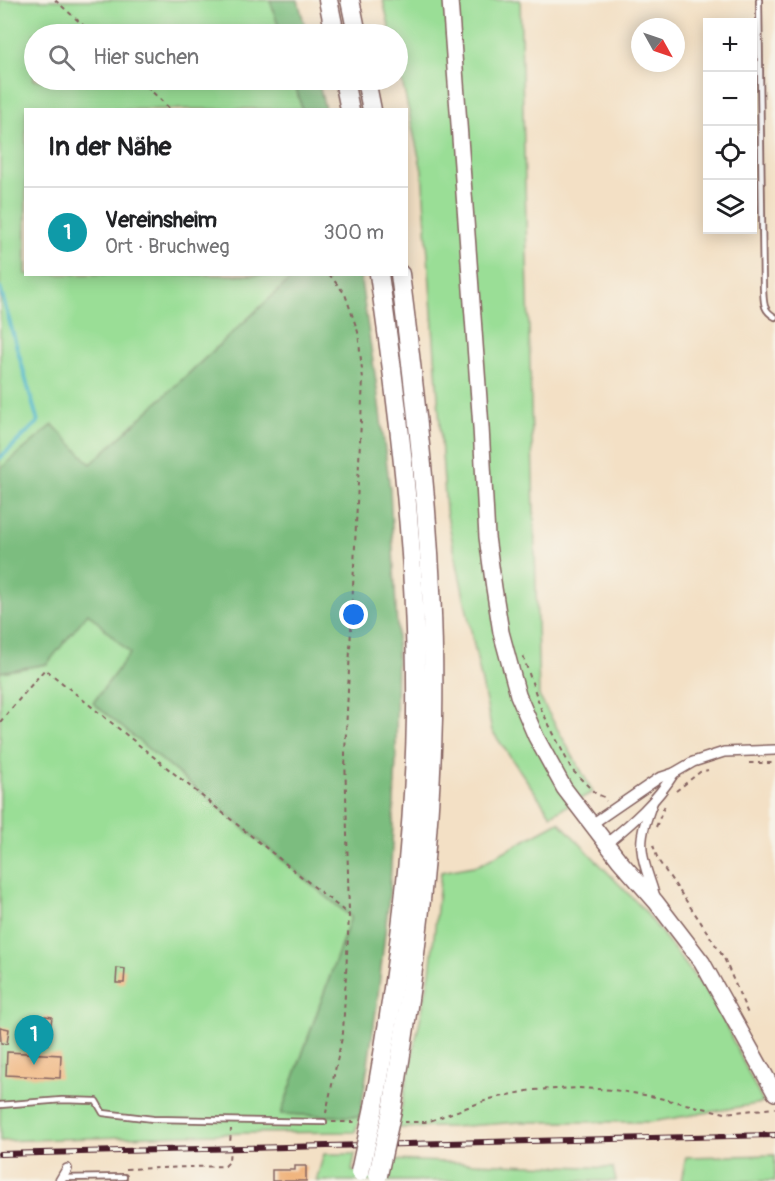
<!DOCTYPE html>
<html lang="de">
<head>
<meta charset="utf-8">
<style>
  :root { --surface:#fff; --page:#f2f2f2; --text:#202124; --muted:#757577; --line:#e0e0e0; --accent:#111827 }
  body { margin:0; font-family:Pangolin,sans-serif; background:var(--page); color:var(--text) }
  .controls { position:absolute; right:18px; top:18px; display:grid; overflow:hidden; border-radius:0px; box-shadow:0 3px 15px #0003 }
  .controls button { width:54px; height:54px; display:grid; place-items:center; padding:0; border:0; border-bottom:2px solid var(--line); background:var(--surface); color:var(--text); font:30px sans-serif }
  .compass { position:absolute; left:631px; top:18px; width:54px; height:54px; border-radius:50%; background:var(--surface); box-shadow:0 3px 15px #0003; rotate:130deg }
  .you { position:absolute; left:354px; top:615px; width:21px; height:21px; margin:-15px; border:4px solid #fff; border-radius:50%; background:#1a73e8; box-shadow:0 0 0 9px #1a73e833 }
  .badge { display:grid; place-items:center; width:39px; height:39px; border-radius:50%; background:var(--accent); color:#fff; font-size:20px; font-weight:700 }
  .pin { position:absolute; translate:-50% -50px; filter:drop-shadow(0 2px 3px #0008) }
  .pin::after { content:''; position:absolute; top:32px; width:21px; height:18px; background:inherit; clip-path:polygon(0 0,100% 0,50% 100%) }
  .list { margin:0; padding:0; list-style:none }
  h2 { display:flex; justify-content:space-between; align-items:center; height:78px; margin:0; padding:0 24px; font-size:26px }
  h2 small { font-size:20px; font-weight:400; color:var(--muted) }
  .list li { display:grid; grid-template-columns:39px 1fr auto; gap:18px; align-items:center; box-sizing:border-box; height:90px; padding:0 24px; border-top:2px solid var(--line) }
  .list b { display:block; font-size:22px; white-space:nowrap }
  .list p { margin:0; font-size:20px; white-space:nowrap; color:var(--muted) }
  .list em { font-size:20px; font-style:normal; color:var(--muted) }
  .icon { flex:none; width:33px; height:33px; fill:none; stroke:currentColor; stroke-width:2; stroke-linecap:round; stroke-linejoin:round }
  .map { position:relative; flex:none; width:775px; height:1181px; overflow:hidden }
  .search { position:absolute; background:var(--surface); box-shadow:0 3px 15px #0003; left:24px; top:24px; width:384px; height:66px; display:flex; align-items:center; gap:15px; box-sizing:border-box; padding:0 21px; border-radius:33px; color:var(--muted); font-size:22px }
  .panel { position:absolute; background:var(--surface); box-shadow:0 3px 15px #0003; left:24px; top:108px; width:384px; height:168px; border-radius:0px }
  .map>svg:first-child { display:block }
</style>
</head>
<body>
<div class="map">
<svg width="775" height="1181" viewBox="0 0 775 1181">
  <rect width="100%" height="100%" fill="#f7f3e8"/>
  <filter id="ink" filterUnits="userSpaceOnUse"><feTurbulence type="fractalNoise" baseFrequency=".0167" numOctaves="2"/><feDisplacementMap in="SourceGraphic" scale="12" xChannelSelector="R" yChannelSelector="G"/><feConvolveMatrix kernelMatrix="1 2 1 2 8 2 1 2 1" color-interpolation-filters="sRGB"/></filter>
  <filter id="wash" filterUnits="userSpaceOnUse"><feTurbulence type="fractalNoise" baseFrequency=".008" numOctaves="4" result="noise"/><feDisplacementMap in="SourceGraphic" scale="24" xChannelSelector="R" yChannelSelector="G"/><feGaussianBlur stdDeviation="1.35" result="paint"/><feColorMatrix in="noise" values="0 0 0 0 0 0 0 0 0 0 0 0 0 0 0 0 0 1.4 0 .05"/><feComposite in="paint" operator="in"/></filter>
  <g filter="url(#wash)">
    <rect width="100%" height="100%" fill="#f3e0c5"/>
    <g fill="#9ade96" stroke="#727e60" stroke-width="1.5">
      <path d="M0,0H270L281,34H34V80H294L302,109L26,110V274L295,275L90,465L53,425L0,469Z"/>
      <path d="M383,0H520L539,696L593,792L551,815L492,731L446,511L422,171L398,63V34H391Z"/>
      <path d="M87,612L131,653L93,703L351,917L281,1114L360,1117L355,1132L248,1133L0,1141V672L47,664Z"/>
      <path d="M559,822L644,910L715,1003L763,1103L651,1122H521L453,1127L397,1128L430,973L441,872L479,865Z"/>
      <path d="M324,1154H355L352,1171L388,1177L392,1160L613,1168L616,1181H316Z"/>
      <path d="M775,1155V1181H681L686,1157Z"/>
    </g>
    <g fill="#7bbd7f" stroke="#626e55" stroke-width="1.5">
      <path d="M270,0H298L307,34H281Z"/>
      <path d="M294,80H318L325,109H302Z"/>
      <path d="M295,275H360L376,381L390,489L397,628L396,760L390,888L377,1004L360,1117L281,1114L351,917L93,703L130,653L88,613L47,664L0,672V469L53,425L91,464Z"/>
    </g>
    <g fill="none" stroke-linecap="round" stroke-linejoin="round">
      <path stroke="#4db7ca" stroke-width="4" d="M0,288L38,422L0,458"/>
    </g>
    <g id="blocks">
      <g fill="#f0b178">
        <path d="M117,968L125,969L124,983H116Z"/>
        <path d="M45,1016L52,1017L48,1044L41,1043Z"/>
        <path d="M0,1027L9,1029L7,1044L1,1043Z"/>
        <path d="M7,1052L61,1055L60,1078L6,1075Z"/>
        <path d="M295,1166H306V1181H272V1170H295Z"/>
      </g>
    </g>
  </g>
  <g filter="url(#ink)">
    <use href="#blocks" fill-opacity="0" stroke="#856361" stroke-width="1.5"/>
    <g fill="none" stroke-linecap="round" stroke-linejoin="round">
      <g stroke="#856361" stroke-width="8">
        <g id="lane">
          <path d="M759,0L763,288C764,301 762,310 775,317"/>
          <path d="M0,1105L62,1100L96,1101L103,1113L153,1119L324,1122"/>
          <path d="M62,1178L124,1177"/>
        </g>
      </g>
      <g stroke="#856361" stroke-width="12">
        <g id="street">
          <path d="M652,803C647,818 640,834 642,850C643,865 651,882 655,897"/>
          <path d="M592,824L659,778L674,773L693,762L724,752L775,750"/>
          <path d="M607,843C633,822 656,802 674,773"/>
          <path d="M60,1181L67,1169"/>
        </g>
      </g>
      <g stroke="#856361" stroke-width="18">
        <path id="primary" d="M450,0L481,427L487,537L494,588L501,632L518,695L536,737L564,788L619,860L656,902L702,962L775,1093"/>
      </g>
      <g stroke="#856361" stroke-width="21">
        <g id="highway">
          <path d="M328,0L335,34"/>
          <path d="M350,0L357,34"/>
          <path d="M344,80L350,110"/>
          <path d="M366,80L372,110"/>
          <path d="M374,1107C397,978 414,848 416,716C418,568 400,421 379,274"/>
          <path d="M392,1110C414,980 430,850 433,718C436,569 419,422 400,274"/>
        </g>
      </g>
      <g stroke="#856361" stroke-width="2" stroke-dasharray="4.5 4.5" stroke-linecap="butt">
        <path d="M55,0L93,34"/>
        <path d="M140,80L171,110"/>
        <path d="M329,274L345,294L358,332L363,379L345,753L349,914"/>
        <path d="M523,656L541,709L572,770L596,794L604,797L606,801"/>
        <path d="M0,722L45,669L349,915L343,1033L326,1113"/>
        <path d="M749,763H775"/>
        <path d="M676,791L700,772L708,770"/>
        <path d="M656,827L665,805"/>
        <path d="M653,845L658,860L698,918L724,958L748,1014"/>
        <path d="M332,1122H357"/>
        <path d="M404,1122H427L490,1099L532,1090L579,1088L614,1090L650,1096L725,1113L775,1108"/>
        <path d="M126,1169L225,1166L229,1162L231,1129"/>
      </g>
      <use href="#lane" stroke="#fff" stroke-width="4.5"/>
      <use href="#street" stroke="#fff" stroke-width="9"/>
      <use href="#primary" stroke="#fff" stroke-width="15"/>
      <use href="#highway" stroke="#fff" stroke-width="18"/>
      <g stroke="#4a1f2b" stroke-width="6">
        <path id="rail" d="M0,1154L775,1135"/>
      </g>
      <use href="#rail" stroke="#f7f3e8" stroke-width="4" stroke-dasharray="11" stroke-linecap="butt"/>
      <g stroke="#856361" stroke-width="21" stroke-linecap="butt">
        <g id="highway-bridge">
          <path d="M360,1172L374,1107"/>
          <path d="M378,1175L392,1110"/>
        </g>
      </g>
      <use href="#highway-bridge" stroke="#fff" stroke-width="18"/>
    </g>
  </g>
</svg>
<div class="controls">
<button>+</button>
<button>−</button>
<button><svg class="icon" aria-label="locate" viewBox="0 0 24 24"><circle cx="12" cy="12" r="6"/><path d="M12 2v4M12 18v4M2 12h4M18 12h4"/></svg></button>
<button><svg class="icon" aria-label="layers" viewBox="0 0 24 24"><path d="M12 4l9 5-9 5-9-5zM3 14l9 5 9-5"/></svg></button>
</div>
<svg class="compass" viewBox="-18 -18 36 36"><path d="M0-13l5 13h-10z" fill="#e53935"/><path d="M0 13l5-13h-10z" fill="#757577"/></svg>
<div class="you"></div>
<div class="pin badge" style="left:34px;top:1065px;background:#0f9aa8">1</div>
<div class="search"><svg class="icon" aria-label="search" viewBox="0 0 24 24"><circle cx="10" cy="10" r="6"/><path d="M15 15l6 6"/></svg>Hier suchen</div>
<section class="panel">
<h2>In der Nähe<small></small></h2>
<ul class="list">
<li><span class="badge" style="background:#0f9aa8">1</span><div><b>Vereinsheim</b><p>Ort · Bruchweg</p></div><em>300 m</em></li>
</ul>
</section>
</div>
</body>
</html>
